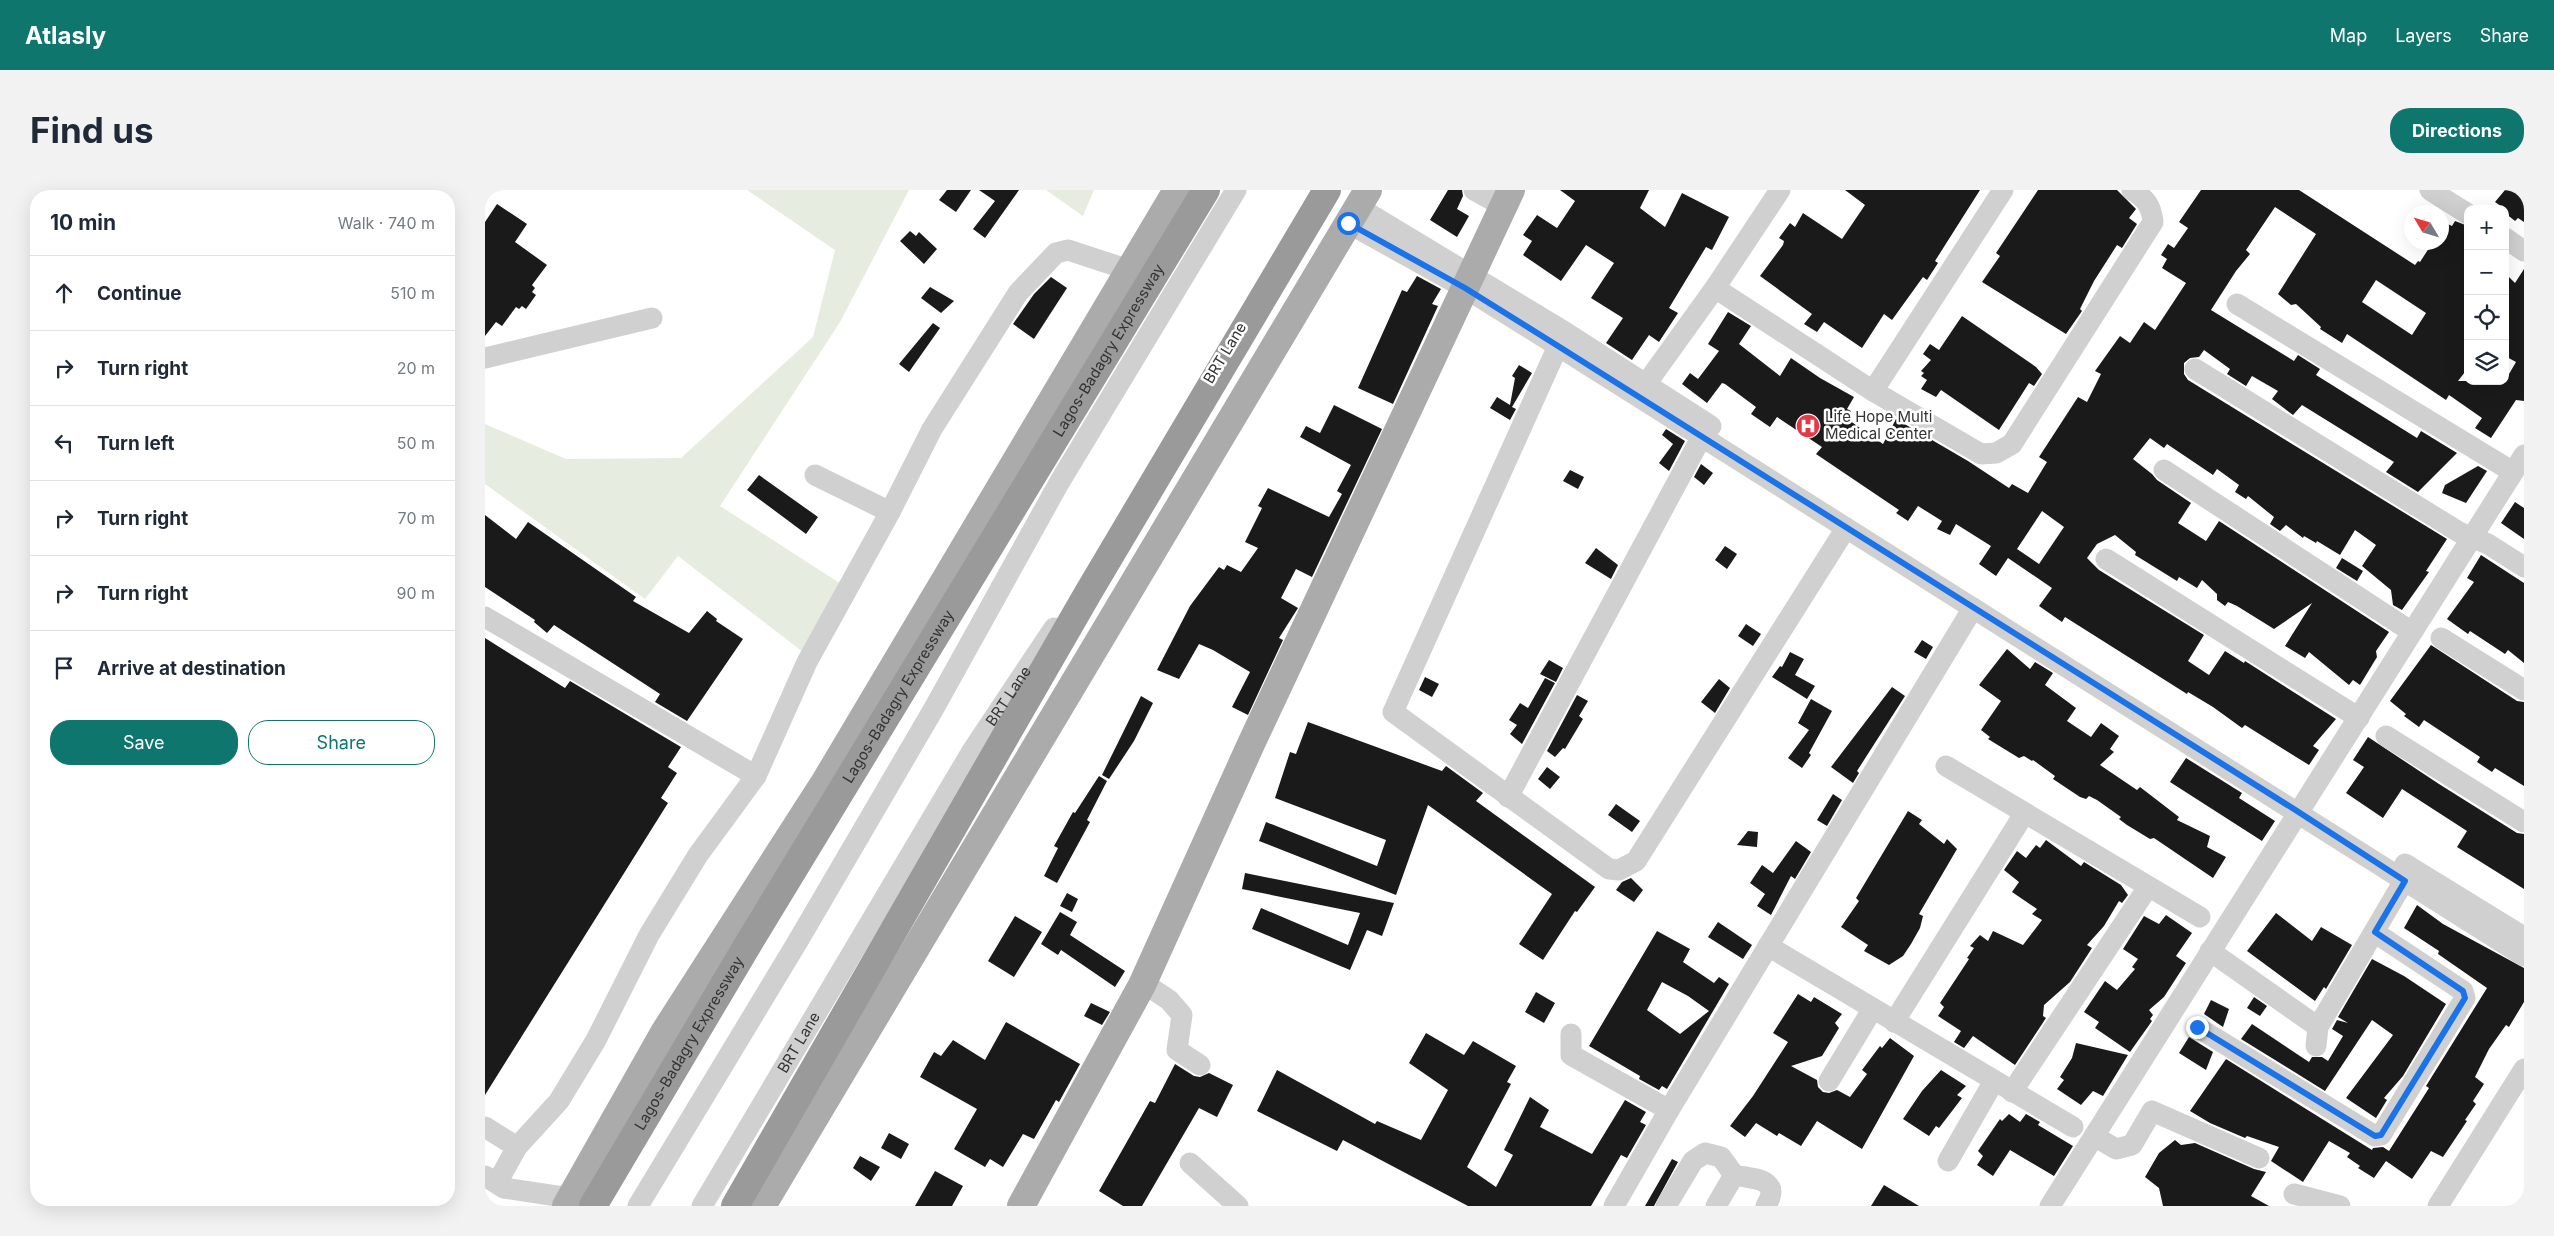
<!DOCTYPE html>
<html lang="en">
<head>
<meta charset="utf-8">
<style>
  :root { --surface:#fff; --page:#f2f2f3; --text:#1f2937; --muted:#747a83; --line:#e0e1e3; --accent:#0f766e }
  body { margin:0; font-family:Inter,sans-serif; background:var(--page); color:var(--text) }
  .controls { position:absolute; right:15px; top:15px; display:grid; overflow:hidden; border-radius:10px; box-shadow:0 5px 20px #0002 }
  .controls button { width:45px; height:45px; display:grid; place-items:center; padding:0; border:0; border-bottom:1px solid var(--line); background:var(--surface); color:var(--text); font:25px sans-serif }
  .compass { position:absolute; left:1919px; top:15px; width:45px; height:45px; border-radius:50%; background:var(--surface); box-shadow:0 5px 20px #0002; rotate:308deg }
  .stop { position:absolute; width:15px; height:15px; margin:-11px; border:4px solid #1a73e8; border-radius:50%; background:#fff }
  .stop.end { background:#1a73e8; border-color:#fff; box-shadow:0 1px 5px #0008 }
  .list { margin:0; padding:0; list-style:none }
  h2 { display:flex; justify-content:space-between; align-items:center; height:65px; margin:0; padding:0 20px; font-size:21px }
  h2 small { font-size:16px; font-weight:400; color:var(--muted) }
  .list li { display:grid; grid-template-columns:32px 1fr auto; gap:15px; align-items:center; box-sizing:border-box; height:75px; padding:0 20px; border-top:1px solid var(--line) }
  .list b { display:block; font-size:19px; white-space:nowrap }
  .list em { font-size:16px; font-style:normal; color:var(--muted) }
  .actions { display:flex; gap:10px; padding:15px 20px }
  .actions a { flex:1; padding:11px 0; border:1px solid var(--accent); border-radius:20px; text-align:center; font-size:18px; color:var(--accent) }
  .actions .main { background:var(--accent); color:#fff }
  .icon { flex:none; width:28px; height:28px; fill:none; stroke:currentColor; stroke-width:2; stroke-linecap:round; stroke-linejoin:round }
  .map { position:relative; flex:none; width:2039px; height:1016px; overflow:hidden; border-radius:20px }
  header { display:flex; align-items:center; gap:30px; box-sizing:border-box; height:70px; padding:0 25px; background:var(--accent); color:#fff }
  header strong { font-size:24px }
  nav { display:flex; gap:28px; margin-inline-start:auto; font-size:18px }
  .intro { display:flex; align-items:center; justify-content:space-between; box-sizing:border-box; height:120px; padding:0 30px }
  h1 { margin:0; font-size:35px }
  .button { padding:12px 22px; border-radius:20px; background:var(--accent); color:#fff; font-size:18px; font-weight:700 }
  main { display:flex; gap:30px; padding:0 30px }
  aside { flex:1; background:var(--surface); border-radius:20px; box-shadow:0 5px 20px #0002 }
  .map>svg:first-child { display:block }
</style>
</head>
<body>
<header>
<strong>Atlasly</strong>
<nav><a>Map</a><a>Layers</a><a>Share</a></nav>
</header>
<div class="intro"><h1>Find us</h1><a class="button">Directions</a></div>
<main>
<aside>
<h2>10 min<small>Walk · 740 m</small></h2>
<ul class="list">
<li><svg class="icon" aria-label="ahead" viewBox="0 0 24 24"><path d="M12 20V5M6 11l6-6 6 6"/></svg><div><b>Continue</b></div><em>510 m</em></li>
<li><svg class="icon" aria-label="right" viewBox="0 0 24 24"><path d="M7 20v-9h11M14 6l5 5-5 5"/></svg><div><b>Turn right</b></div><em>20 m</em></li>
<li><svg class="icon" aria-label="left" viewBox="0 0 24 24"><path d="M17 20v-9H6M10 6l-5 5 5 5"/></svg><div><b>Turn left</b></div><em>50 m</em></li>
<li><svg class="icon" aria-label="right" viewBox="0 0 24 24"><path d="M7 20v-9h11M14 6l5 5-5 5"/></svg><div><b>Turn right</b></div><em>70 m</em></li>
<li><svg class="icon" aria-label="right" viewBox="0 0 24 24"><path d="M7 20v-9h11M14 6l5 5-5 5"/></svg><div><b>Turn right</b></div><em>90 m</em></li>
<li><svg class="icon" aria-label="arrive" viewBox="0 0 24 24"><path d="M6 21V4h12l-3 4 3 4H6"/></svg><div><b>Arrive at destination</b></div></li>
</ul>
<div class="actions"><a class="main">Save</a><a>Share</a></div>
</aside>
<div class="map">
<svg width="2039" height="1016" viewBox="0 0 2039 1016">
  <rect width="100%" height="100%" fill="#fff"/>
  <g fill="#e6ecdf">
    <path d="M262,0H424L355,132L235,316L370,403L331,472L193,366L160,409L0,294V234L81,269L196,268L328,147L350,60Z"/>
    <path d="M561,0H609L598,26Z"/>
  </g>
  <g fill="#1a1a1a" fill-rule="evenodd">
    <path d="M462,0H486L471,22L454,10Z"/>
    <path d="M494,0H534L500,48L488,39L510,11Z"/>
    <path d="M963,0H977L978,6L972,19L984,26L972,47L945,30Z"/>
    <path d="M1075,0H1164L1155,18L1180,37L1197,3L1244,27L1227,60L1221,57L1184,118L1193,123L1174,152L1164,145L1147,170L1121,153L1138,128L1106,108L1129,73L1101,55L1076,91L1038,65L1047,51L1038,45L1052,25L1072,38L1090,11Z"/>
    <path d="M1360,0H1495L1450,71L1453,73L1442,90L1438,87L1407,130L1399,124L1377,158L1339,132L1332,142L1319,134L1327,124L1275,86L1298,55L1299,51L1294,48L1305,33L1310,37L1318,23L1357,49L1380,15Z"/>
    <path d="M1553,0H1632L1651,19L1644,28L1652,34L1637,58L1632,55L1609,91L1595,119L1597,121L1581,144L1497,92L1515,66L1511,63Z"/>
    <path d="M1716,0H1814L1930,75L1933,71L1935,72L1948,52H1956V31L1967,36L1970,31L1983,36V178L1973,191H2020L2031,172L2020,166V83L2030,93L2039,79V211L2031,210L2006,248L1990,238L1997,228L1964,205L1961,210L1862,144L1857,153L1835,139L1836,137L1811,114L1806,115L1793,104L1831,44L1790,17L1761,60L1765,64L1751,81L1726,120L1809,171L1813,165L1835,179L1831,185L1932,248L1936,241L1972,263L1933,302L1901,282L1909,272L1817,215L1808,225L1787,209L1793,201L1767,186L1761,196L1742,184L1745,179L1719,160L1714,167L1705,168L1699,173V184L1703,190L1962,349L1941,381L1944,382L1917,420L1908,415L1906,400L1877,376L1891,355L1870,340L1855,365L1832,351L1831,353L1819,346L1818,348L1801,335L1795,341L1785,334L1789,327L1763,306L1761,309L1750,302L1754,295L1732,279L1728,285L1682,254L1679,258L1665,248L1648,269L1667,284L1672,290L1706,313L1693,333L1721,351L1734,331L1904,442L1891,461L1892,467L1875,495L1868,490L1864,495L1824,462L1820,468L1800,456L1827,413L1789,439L1752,416L1743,412L1740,416L1732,410V404L1717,390L1712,398L1694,387L1692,391L1650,365L1651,362L1630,345L1612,354L1602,368L1614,380L1719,445L1703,471L1724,485L1740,461L1759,473L1760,471L1851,529L1828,556L1834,560L1824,575L1760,535L1757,538L1728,517L1703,502L1702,504L1580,427L1577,432L1554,416L1567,398L1523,368L1511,386L1494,374L1506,356L1471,334L1465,345L1452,339L1457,331L1433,316L1423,331L1411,323L1414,320L1331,264L1337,257L1292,227L1285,237L1266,224L1271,217L1240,194L1237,193L1222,213L1197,194L1205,183L1213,189L1234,161L1223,154L1243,122L1266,136L1254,154L1295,186L1306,168L1335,188L1369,207L1362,219L1366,221L1361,228L1398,254L1411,229L1483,271L1524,298L1527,294L1543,303L1562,272L1554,267L1593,207L1602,212L1616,184L1610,181L1635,146L1645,153L1659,132L1670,140L1701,93L1677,78L1682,69L1676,65L1683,54L1689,58L1703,38L1694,32ZM1891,90L1941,123L1927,145L1877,112ZM1557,321L1579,337L1554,374L1532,359Z"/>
    <path d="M2020,0H2039V32L2033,28L2030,31L2020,23V19L2010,12Z"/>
    <path d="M12,14L42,34L30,52L62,75L47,95L50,98L47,102L51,105L41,119L37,116L34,119L31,117L17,136L11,132L0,146V32Z"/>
    <path d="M425,41L431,46L434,42L452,59L439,74L415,51Z"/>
    <path d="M932,86L956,99L947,114L953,116L908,214L873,198L917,100L922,102Z"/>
    <path d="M566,87L582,98L549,149L528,134L549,104Z"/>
    <path d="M445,97L469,111L456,123L436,108Z"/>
    <path d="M1477,126L1551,177L1557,184L1549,196L1544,193L1514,240L1456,200L1451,207L1436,199L1442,190L1436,186L1439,183L1436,181L1446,170L1438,164L1445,154L1454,160Z"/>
    <path d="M448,133L455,138L424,182L414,174Z"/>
    <path d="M1034,175L1047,183L1027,217L1031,219L1025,230L1005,218L1012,207L1025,215L1030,188L1027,186Z"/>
    <path d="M849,215L897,239L827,387L811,379L796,408L813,418L794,448L798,450L763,525L747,517L765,482L728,460L714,454L694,489L672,480L705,416L734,377L739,380L742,375L756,382L773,358L760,352L777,318L773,316L783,298L844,327L857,304L852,301L866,275L815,247L821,236L835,243Z"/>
    <path d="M1181,239L1200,251L1184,281L1174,273L1188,254L1177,245Z"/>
    <path d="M1216,274L1228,283L1219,295L1209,287Z"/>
    <path d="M1993,276L2002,281L1981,313L1957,303L1960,295Z"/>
    <path d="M1085,280L1099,287L1093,299L1078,291Z"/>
    <path d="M274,285L333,327L321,344L262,300Z"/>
    <path d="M2030,312L2039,318V349L2016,333Z"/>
    <path d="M0,325L31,349L43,332L151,407L148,411L204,443L222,421L232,429L231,431L258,449L202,531L170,512L175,504L69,435L62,443L49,432L50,430L0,397Z"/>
    <path d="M1240,356L1252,364L1242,379L1230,370Z"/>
    <path d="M1111,358L1133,375L1126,389L1100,373Z"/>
    <path d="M1996,365L2039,393V473L2023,460L2020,464L1985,441L1983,444L1962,429L1989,392L1982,388Z"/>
    <path d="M1857,368L1878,381L1872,391L1851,378Z"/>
    <path d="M1261,434L1276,444L1268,456L1253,446Z"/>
    <path d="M0,448L80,498L85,491L196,557L183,577L192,583L176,608L183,613L0,905Z"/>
    <path d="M1437,450L1448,457L1441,469L1429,462Z"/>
    <path d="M1946,455L2032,511L2039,512V596L2010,578L2007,582L1992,572L1995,567L1939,530L1934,537L1919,526L1921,524L1905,511Z"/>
    <path d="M1522,459L1545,479L1550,472L1568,483L1560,495L1591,518L1582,531L1606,547L1616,533L1634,546L1625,559L1629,562L1615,575L1652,600L1655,597L1694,627L1692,630L1725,646L1722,657L1741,667L1728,688L1669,648L1665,649L1642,635L1634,629L1636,627L1612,610L1604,606L1601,609L1595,607L1568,589L1570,586L1548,570L1547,571L1539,566L1534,568L1503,549L1505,547L1496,540L1516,511L1494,495Z"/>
    <path d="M1305,462L1319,469L1310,485L1330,496L1322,509L1287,487L1295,476L1297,477Z"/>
    <path d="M1064,470L1078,478L1071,492L1055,484Z"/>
    <path d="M940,487L954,494L947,507L934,500Z"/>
    <path d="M1060,488L1070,493L1037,554L1025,544L1032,535L1024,530L1035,513L1043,518Z"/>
    <path d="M1234,489L1245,498L1230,523L1216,512Z"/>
    <path d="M1407,497L1420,506L1372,581L1374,583L1368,593L1346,577Z"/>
    <path d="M1092,505L1103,511L1094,526L1098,529L1080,559L1078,558L1070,567L1062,561Z"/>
    <path d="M656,506L668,513L649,551L624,589L617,585Z"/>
    <path d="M1326,509L1347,521L1324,563L1326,565L1317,578L1303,568L1324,540L1313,533Z"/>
    <path d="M823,532L957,581L961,576L998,603L991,611L1110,697L1092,722L1090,721L1058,770L1034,754L1067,704L943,615L911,705L774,651L781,632L892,676L901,650L790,608L805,562L811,564Z"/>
    <path d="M1883,547L1954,594L2032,643L2039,644V699L1972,657L1982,641L1917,599L1898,628L1861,603L1879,577L1868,570Z"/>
    <path d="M1701,568L1757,603L1754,608L1790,631L1777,651L1685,592Z"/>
    <path d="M1062,577L1075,587L1065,599L1053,589Z"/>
    <path d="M614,586L622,591L602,630L605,632L572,693L559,686L573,658L569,656L588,622L590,623Z"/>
    <path d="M1348,604L1357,610L1342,636L1332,630Z"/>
    <path d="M1131,614L1155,631L1147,642L1123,625Z"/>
    <path d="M1423,621L1437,630L1434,634L1459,654L1462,649L1472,659L1434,724L1438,726L1435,738L1426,754L1418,766L1404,775L1379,761L1383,755L1356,737L1374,711L1371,708Z"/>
    <path d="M1263,641L1273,642L1272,657L1252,655Z"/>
    <path d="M1561,650L1596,676L1599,672L1636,695L1643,705L1637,713L1634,711L1619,736L1602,755L1607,758L1585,792L1559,815L1558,826L1561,828L1530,875L1488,846L1479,858L1469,852L1476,841L1453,826L1459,817L1455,813L1484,769L1482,768L1489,758L1485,756L1495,745L1503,751L1508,741L1538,755L1557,730L1547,724L1552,719L1527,702L1534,692L1519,680L1532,661L1541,668L1551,655L1555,658Z"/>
    <path d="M1311,651L1326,662L1310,689L1306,686L1286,725L1272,716L1280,704L1265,693L1277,675L1288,683Z"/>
    <path d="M760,683L909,713L897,746L882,740L865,780L767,739L776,718L863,755L875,723L757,699Z"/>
    <path d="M1146,688L1158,700L1149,712L1131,700L1137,692Z"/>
    <path d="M582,703L593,709L587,722L575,716Z"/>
    <path d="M1932,715L1958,734L2039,778V812L2024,837L2021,835L2004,859L1990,887L1999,894L1988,911L1991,914L1980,930L1982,931L1958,967L1946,961L1927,989L1901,971L1889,988L1873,978L1875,976L1862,967L1865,963L1844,951L1818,992L1786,971L1794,957L1762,946L1760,948L1725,933L1705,921L1741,869L1887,960L1888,958L1898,957L1904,961L1944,898L1941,896L2002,798L1953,764L1954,761L1919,738Z"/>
    <path d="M575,722L592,732L585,745L640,781L630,797L576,760L573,765L556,754Z"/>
    <path d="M1791,723L1827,751L1836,737L1867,755L1841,799L1839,797L1830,811L1762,761Z"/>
    <path d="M1681,725L1707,743L1691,766L1701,773L1679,807L1664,820L1668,825L1665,829L1667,831L1645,862L1610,838L1614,832L1599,822L1620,791L1632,800L1650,779L1647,777L1653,769L1638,759L1659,726L1674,734Z"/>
    <path d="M530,726L557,742L529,787L503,771Z"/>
    <path d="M1233,732L1267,755L1258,769L1223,747Z"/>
    <path d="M1172,741L1205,759L1198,772L1229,793L1234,787L1244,794L1182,899L1177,896L1174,900L1154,889L1155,886L1104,856ZM1177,792L1203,806L1224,821L1195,844L1162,820Z"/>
    <path d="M1887,769L1919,786L1961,814L1918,886L1899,908L1902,910L1891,928L1861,908L1908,845L1887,830L1840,901L1756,849L1767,834L1824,872L1827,867H1837L1843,871L1858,846L1847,839L1852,830L1863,833L1853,827Z"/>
    <path d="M1051,802L1070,813L1059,833L1040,822Z"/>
    <path d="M1313,804L1326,812L1329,807L1357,824L1350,833L1354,838L1337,866L1306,876L1332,890L1333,897L1338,902L1344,903L1352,900L1365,907L1382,884L1377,880L1395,856L1397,858L1405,848L1429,866L1377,959L1332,931L1316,956L1294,943L1292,946L1271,933L1260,947L1245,936L1268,906L1303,852L1288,843Z"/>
    <path d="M1769,807L1782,816L1775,826L1762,818Z"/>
    <path d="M1726,810L1744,819L1738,837L1719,824Z"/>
    <path d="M606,813L625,822L617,835L599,826Z"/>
    <path d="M521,832L595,874L574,912L571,910L549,949L538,944L518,977L505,969L500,977L469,959L492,919L435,887L449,862L456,866L468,850L500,870Z"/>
    <path d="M941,843L979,865L988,851L1031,876L1022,892L1026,894L982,977L1011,997L1028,965L1019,960L1045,907L1064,920L1055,937L1107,964L1140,910L1161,922L1155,932L1161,935L1142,968L1136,965L1106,1016H983L858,950L852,961L772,921L792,880L890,934L892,931L936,950L963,900L924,873Z"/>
    <path d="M1704,847L1728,862L1721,880L1694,863Z"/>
    <path d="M1591,853L1643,865L1618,906L1608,901L1596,915L1572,899L1579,890L1575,887L1587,868Z"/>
    <path d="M690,874L709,886L715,887L724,883L748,895L732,927L714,918L657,1016H638L614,1001L665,911L670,913Z"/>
    <path d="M1456,880L1481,896L1472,905L1477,908L1454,938L1451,936L1444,946L1418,929L1437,901Z"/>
    <path d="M1524,924L1535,932L1541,924L1555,932L1553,935L1588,956L1569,986L1525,960L1508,986L1492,975L1498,966L1493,961L1515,929L1517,931Z"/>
    <path d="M404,943L424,954L416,969L396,958Z"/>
    <path d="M1690,950L1696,955L1710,953L1769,979L1781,982L1766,1006L1784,1016H1678L1674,998L1660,987L1674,963Z"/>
    <path d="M375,966L395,977L386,991L368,978Z"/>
    <path d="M1187,969L1193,972L1169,1016H1160Z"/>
    <path d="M450,981L478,996L467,1016H430Z"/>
    <path d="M1399,995L1434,1016H1386Z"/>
  </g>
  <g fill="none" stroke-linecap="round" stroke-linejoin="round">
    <g stroke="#d0d0d0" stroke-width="21">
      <path d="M989,0L1018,16"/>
      <path d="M1945,0L1983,24"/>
      <path d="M873,17L1080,142L1226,236"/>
      <path d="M863,33L980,98L1073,156L2039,766"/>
      <path d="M2020,48L2039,61"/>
      <path d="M1230,98L1388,201L1496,264L1511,263L1527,254L1668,32C1666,15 1661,9 1647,0"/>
      <path d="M1752,114L2028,282"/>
      <path d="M1073,156L908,522L1124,679L1134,680L1151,671L1361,338"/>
      <path d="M0,168L167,128"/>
      <path d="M1710,179L1974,342L2003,354L2039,377"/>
      <path d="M1161,194L1230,98L1295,0"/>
      <path d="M1388,201L1518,0"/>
      <path d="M1679,280L1927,442"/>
      <path d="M330,285L405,322"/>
      <path d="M1621,369L1874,528"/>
      <path d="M0,427L271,586"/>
      <path d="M1956,448L2039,500"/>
      <path d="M1901,546L2039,632"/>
      <path d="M1461,576L1715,727"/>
      <path d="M1023,607L1216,248"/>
      <path d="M1920,674L2039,747"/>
      <path d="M1283,756L1588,937"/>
      <path d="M1725,761L1833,837"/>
      <path d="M669,800L684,810L697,825L692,860L715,875"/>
      <path d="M1409,832L1539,624"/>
      <path d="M1712,837L1890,946L1896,945L1980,808L1978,801L1889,742"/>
      <path d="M1086,844V865L1184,920"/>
      <path d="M1831,856L1833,837L1926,679"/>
      <path d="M1344,891L1387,820"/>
      <path d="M1527,902L1663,697"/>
      <path d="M0,937L32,957"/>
      <path d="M1609,946L1631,959L1647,955L1667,921L1774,968"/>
      <path d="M1463,971L1509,891"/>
      <path d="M705,973L753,1016"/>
      <path d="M0,986L19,998L85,1008"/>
      <path d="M12,993L32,957L74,911L111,850L164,745L213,665L271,586L322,472L405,322L447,239L533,103L571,63L583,60L644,80"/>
      <path d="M1809,1004L1855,1016"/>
      <path d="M153,1016L313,751L448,520L574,293L751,0"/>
      <path id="s1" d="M217,1016L487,561L569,438"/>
      <path d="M1129,1016L1184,920L1488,418"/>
      <path d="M1181,1016L1208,971L1220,963L1236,967L1249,985C1269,989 1297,988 1281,1016"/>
      <path d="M1231,1016L1249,985"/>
      <path d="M1565,1016L2039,265"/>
      <path d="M1953,1016L2039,879"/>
    </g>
    <g stroke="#ababab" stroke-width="28">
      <path d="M81,1016L180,841L341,590L692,0"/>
      <path d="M277,1016L883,0"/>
      <path d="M536,1016L657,795L766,554L1026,0"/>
    </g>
    <g stroke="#9a9a9a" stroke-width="28">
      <path id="s2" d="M108,1016L259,761L721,0"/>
      <path d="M250,1016L603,403L842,0"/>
    </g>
  </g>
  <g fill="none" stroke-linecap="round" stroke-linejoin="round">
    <path stroke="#1a73e8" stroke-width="6" d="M863,33L980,98L1073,156L1812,621L1920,691L1890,742L1978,801L1980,808L1896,945L1890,946L1712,837"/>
  </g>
  <defs>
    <g id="hospital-disc" transform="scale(1.25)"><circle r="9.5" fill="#e63946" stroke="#fff"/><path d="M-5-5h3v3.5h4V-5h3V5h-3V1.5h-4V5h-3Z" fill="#fff"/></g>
  </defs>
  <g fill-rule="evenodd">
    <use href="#hospital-disc" x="1323" y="236"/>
  </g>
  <g text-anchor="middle" stroke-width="5" stroke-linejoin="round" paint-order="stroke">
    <g font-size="15" fill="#333" stroke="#fff">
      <text dy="5" stroke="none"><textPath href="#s2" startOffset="999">Lagos-Badagry Expressway</textPath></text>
      <text transform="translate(740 163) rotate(-59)" y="5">BRT Lane</text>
      <text dy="5" stroke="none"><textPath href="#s1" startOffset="595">BRT Lane</textPath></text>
      <text dy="5" stroke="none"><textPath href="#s2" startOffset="594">Lagos-Badagry Expressway</textPath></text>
      <text dy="5" stroke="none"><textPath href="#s1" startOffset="190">BRT Lane</textPath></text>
      <text dy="5" stroke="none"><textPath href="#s2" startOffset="189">Lagos-Badagry Expressway</textPath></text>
    </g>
    <g font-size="15" fill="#333" stroke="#fff" text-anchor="start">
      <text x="1340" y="232">Life Hope Multi<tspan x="1340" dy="17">Medical Center</tspan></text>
    </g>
  </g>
</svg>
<div class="controls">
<button>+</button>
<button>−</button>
<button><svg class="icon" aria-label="locate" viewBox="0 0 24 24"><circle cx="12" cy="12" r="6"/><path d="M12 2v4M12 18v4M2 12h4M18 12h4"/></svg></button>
<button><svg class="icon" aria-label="layers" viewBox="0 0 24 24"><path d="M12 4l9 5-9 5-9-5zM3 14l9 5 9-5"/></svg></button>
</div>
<svg class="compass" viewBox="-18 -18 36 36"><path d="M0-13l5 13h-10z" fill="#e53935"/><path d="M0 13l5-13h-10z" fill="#747a83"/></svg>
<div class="stop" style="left:863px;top:33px"></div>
<div class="stop end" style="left:1712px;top:837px"></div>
</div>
</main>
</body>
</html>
